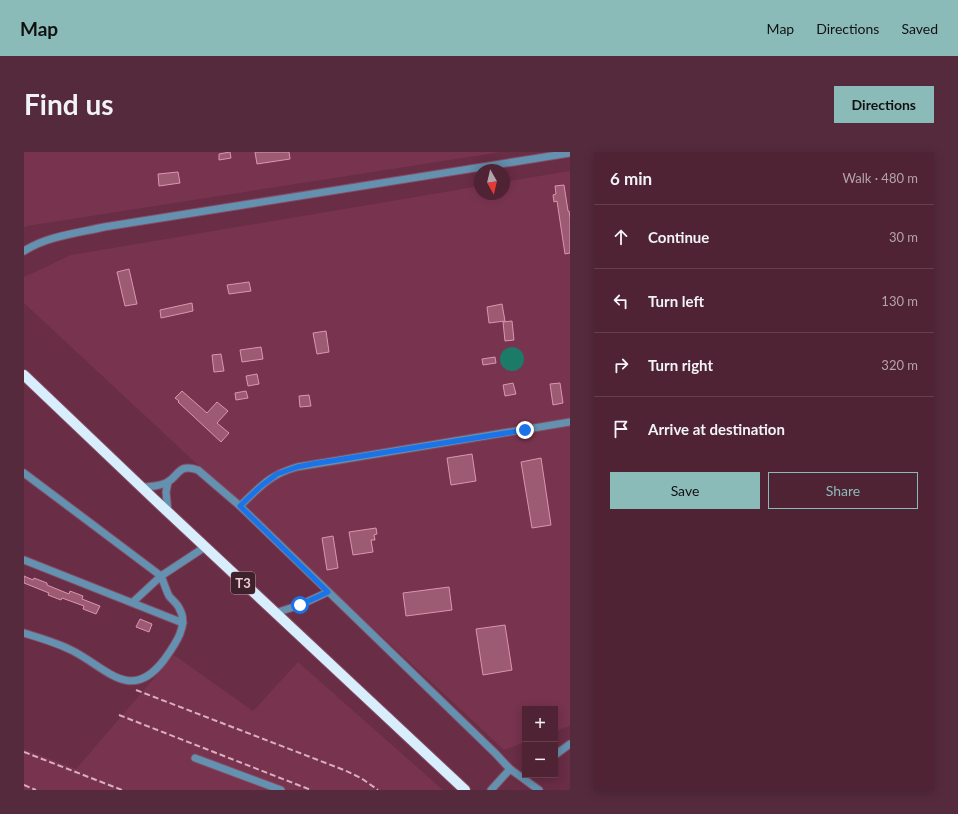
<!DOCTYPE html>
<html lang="en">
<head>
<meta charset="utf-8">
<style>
  :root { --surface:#4f2234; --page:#552a3c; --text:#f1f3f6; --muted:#b3a4ac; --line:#663f4f; --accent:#8bbbb9 }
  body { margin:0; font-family:Lato,sans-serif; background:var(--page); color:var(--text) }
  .controls { position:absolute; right:12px; bottom:12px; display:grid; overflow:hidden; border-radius:0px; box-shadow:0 2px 10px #0003 }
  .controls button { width:36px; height:36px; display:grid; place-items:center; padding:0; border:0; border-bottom:1px solid var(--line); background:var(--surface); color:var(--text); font:20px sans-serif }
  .compass { position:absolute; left:450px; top:12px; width:36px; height:36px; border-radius:50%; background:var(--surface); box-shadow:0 2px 10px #0003; rotate:172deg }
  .stop { position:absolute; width:12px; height:12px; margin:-9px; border:3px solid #1a73e8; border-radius:50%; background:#fff }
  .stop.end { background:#1a73e8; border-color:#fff; box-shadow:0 1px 4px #0008 }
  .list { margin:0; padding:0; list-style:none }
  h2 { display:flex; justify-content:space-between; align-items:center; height:52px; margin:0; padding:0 16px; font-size:17px }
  h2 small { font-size:13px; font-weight:400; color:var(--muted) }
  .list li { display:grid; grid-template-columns:26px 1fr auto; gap:12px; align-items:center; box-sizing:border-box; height:64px; padding:0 16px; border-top:1px solid var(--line) }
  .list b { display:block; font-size:15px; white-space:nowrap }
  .list em { font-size:13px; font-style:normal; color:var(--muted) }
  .actions { display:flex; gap:8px; padding:12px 16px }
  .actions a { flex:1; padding:9px 0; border:1px solid var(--accent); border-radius:0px; text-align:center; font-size:14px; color:var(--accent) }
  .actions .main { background:var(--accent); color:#111 }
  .icon { flex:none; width:22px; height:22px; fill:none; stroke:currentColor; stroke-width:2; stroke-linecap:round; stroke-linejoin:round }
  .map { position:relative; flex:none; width:546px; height:638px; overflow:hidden; border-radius:0px }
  header { display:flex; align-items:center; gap:24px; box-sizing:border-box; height:56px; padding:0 20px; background:var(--accent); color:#111 }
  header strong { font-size:19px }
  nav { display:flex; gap:22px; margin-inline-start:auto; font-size:14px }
  .intro { display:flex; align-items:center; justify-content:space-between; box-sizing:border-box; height:96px; padding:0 24px }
  h1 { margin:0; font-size:28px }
  .button { padding:10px 18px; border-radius:0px; background:var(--accent); color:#111; font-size:14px; font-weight:700 }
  main { display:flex; gap:24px; padding:0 24px }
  aside { flex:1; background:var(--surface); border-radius:0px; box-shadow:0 2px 10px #0003 }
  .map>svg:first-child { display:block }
</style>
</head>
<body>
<header>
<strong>Map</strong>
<nav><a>Map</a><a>Directions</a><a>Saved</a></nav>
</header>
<div class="intro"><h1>Find us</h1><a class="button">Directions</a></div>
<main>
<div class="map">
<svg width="546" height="638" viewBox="0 0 546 638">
  <rect width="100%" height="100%" fill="#692d45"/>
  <g fill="#78334f">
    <path d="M0,0H477L3,74L0,76Z"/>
    <path d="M546,19V574L531,579V557H501V590L480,598L0,151V125L47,103L456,34V42H480V30Z"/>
    <path d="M150,503L229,559L274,510L419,638H0V597L52,617Z"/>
  </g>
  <circle fill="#1c7a68" cx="488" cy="207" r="12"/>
  <g fill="#9d5b73" stroke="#dd95ae">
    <path d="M206,0L207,6L195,8V2Z"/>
    <path d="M231,0H265L266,7L233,12Z"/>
    <path d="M154,20L156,31L135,34L134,22Z"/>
    <path d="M540,33L544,59H545L546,66V101L541,102L533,49L530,50L529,43L532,42L531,34Z"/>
    <path d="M105,117L113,152L101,154L93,120Z"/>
    <path d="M225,130L227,139L205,142L203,133Z"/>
    <path d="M168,151L169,159L137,166L136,158Z"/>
    <path d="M478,152L481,169L465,171L463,155Z"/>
    <path d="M488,169L490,188L481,189L479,170Z"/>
    <path d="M302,179L305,200L293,202L289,181Z"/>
    <path d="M237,195L239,207L218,210L216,198Z"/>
    <path d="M197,202L200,219L190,220L188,203Z"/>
    <path d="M471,205L472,211L459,213L458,207Z"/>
    <path d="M233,222L235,232L224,234L222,224Z"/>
    <path d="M489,231L492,242L481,244L479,233Z"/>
    <path d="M536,231L539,251L529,253L526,232Z"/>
    <path d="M158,239L183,261L193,250L204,259L193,271L205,281L197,290L154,250L155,249L151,246Z"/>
    <path d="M222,239L224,246L212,248L211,241Z"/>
    <path d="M285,243L287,254L276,255L275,244Z"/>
    <path d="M448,302L452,329L427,333L423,306Z"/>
    <path d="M517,306L527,373L508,376L497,310Z"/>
    <path d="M352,376L353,382L350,383L351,388H347L349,400L329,403L325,380Z"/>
    <path d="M309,384L314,416L303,418L298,386Z"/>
    <path d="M0,424L9,428L10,426L23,431V433L45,442L46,439L59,444L58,447L76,454L72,462L59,457L60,454L38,446L37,448L24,443L25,441L0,431Z"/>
    <path d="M425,435L428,458L382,464L379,441Z"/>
    <path d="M116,467L128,472L125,480L112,475Z"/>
    <path d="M481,473L488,518L459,523L452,477Z"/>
  </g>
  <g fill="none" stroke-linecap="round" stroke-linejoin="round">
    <g stroke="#844c62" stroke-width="9">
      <g id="minor">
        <path d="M0,99C23,84 54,81 80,75L546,1"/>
        <path d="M0,321L137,424L181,395"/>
        <path d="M117,335C126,335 134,334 142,331C156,324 153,311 174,318L216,354L471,601L486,617L515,638"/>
        <path d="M216,354C236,335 245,323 273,315L546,270"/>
        <path d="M144,360L142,340L144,330"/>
        <path d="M0,408L159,471"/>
        <path d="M251,461L276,453L304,440"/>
        <path d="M0,481C16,486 34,491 49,499C84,517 107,551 140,508C150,494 166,473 155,456C153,451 148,448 145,444C142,438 140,431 137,424L109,450"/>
        <path d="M531,603L546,592"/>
        <path d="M171,606L257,638"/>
        <path d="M467,638L486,617"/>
      </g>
    </g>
    <g stroke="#844c62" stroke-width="12">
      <path id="highway" d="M0,223L130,347L441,638"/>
    </g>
    <use href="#minor" stroke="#6391af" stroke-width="7"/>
    <use href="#highway" stroke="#d9eefd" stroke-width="10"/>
    <g stroke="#daafbd" stroke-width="2" stroke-dasharray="6 3" stroke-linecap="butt">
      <path d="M112,538L320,618L337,626L354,638"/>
      <path d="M95,563L287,638"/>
      <path d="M0,600L98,638"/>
      <path d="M0,633L12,638"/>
    </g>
  </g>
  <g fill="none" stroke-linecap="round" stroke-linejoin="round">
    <path stroke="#1a73e8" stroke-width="5" d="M276,453L304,440L216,354L237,334L253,322L273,315L288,312L501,278"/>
  </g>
  <g text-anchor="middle" stroke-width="4" stroke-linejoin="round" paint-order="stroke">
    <rect fill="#3d212b" stroke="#bb97a3" stroke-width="1" x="207" y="420" width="24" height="22" rx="3"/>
    <g font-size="13" font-weight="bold" fill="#f1cad6">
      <text x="219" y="436">T3</text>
    </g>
  </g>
</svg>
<div class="controls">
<button>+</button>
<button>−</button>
</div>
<svg class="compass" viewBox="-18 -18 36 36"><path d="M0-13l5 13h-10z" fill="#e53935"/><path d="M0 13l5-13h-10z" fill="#b3a4ac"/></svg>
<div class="stop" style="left:276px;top:453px"></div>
<div class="stop end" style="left:501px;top:278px"></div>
</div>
<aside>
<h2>6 min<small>Walk · 480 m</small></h2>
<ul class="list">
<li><svg class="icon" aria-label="ahead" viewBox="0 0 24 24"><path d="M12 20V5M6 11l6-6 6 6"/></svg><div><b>Continue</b></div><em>30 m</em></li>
<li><svg class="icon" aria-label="left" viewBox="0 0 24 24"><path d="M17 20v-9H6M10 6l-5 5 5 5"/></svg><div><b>Turn left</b></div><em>130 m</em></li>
<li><svg class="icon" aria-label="right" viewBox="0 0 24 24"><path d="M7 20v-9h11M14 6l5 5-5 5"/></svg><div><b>Turn right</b></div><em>320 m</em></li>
<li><svg class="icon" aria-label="arrive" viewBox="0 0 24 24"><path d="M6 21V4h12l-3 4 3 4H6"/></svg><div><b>Arrive at destination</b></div></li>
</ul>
<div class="actions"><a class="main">Save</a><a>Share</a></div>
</aside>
</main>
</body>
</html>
